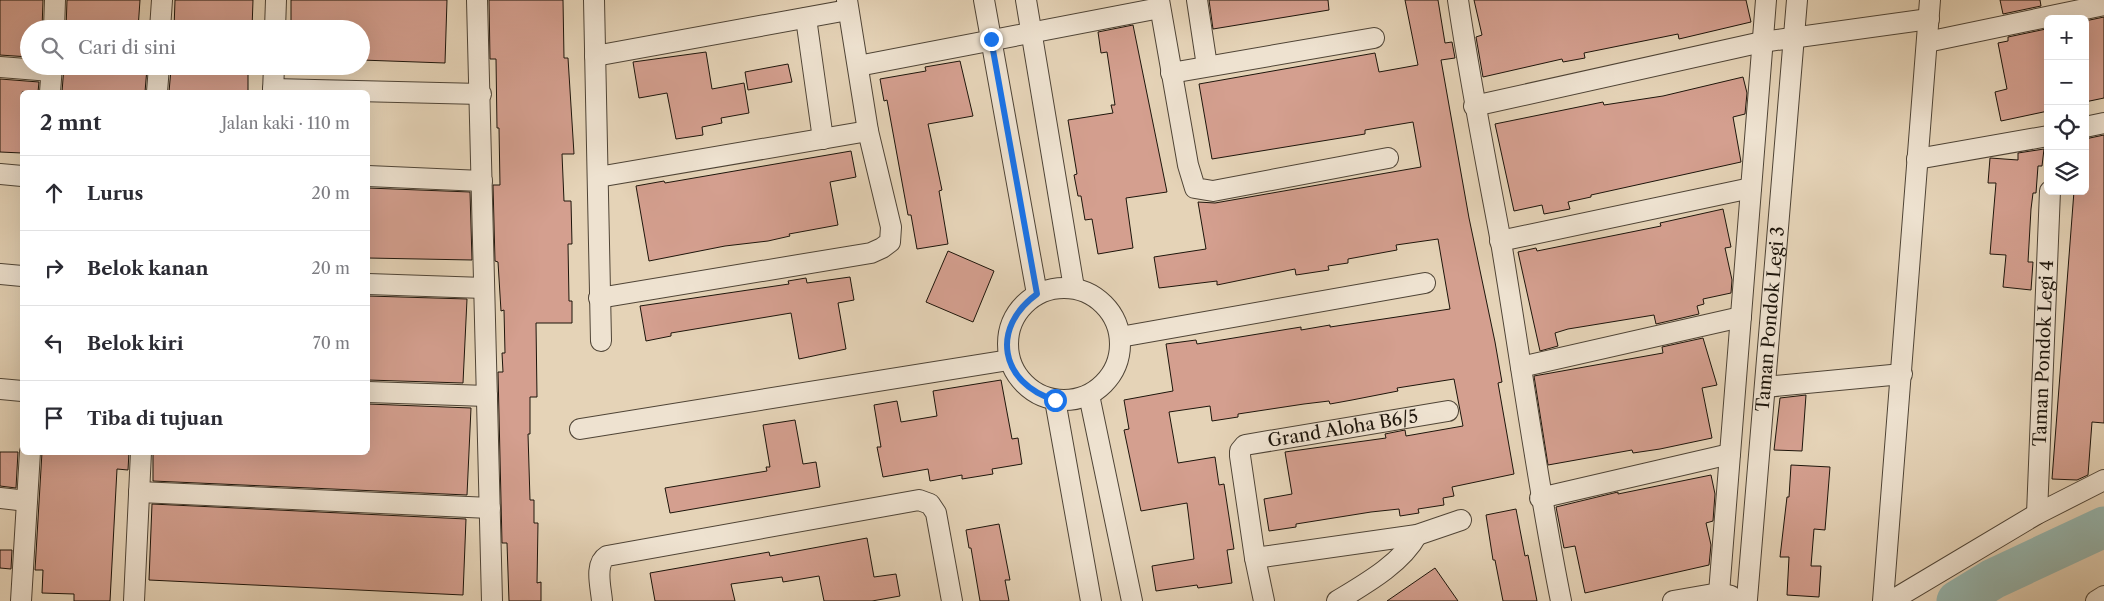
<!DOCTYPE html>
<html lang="id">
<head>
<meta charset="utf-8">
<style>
  :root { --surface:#fff; --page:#f7f7f7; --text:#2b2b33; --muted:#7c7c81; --line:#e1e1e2 }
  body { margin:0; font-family:"Libre Caslon Text",serif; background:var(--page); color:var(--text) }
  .controls { position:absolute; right:15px; top:15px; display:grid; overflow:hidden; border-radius:8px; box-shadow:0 5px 20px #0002 }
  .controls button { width:45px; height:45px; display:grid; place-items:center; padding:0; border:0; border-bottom:1px solid var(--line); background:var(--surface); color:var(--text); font:25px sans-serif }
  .stop { position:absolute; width:15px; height:15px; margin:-11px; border:4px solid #1a73e8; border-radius:50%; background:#fff }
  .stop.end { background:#1a73e8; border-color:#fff; box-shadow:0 1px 5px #0008 }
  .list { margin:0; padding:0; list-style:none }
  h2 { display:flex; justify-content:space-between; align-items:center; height:65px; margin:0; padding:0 20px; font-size:21px }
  h2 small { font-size:16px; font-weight:400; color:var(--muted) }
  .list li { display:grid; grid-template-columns:32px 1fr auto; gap:15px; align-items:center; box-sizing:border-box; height:75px; padding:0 20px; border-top:1px solid var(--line) }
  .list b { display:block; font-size:19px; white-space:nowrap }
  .list em { font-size:16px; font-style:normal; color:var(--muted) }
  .icon { flex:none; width:28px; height:28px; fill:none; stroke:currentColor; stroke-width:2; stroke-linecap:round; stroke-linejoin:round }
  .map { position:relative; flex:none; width:2104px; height:601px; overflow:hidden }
  .search { position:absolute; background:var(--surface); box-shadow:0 5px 20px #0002; left:20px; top:20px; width:350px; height:55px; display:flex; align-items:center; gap:12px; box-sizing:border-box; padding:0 18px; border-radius:28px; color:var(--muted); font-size:19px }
  .panel { position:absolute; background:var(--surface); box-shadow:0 5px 20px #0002; left:20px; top:90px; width:350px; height:365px; border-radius:8px }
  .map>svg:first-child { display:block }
</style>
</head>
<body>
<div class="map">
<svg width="2104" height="601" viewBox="0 0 2104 601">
  <rect width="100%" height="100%" fill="#e5d3b7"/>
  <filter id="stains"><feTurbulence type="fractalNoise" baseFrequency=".004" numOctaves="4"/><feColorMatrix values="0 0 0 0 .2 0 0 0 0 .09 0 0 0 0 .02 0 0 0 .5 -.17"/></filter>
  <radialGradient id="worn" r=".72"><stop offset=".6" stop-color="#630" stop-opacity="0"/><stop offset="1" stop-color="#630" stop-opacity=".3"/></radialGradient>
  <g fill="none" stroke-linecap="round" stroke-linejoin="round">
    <path stroke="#96b7b0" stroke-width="41" d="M1957,601L1993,579L2104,527"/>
  </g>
  <g fill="#d49f8f" stroke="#1d150b">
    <path d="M0,0H43L42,29H29V57L0,55Z"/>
    <path d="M67,0H140L138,29H66Z"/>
    <path d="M175,0H253L252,29H174Z"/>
    <path d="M291,0H447L445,63L361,60V29H291Z"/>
    <path d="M489,0H563L564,58H568L574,154H562L564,201H571L572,244H568L569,301H572V323H536L537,397H530V434H528L530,500H534V523H538L537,583L541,582V601H509L507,543H502L498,372H503L502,353H505L504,310L501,311L498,262L495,261L493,185H500L499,128H497L496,59H490Z"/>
    <path d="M1209,0H1328L1329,10L1213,29Z"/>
    <path d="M1405,0H1438L1445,43L1452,42L1455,58L1441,60L1469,218L1495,342L1502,382L1498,383L1514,474L1452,487L1454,496L1443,498L1444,505L1418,509L1419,513L1400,516L1399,509L1371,512L1296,524V527L1269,531L1264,499L1292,494L1285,452L1386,438L1385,434L1405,430L1406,436L1463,426L1454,379L1397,388L1398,391L1352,400L1330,404L1329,401L1304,404L1238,414V417L1212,421L1210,406L1169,412L1178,463L1215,457L1219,485L1224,484L1234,549L1227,550L1232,583L1198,588L1197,585L1156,591L1152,566L1194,559L1187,503L1141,511L1124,430L1129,429L1124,400L1173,391L1166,344L1196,340L1197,344L1301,327V330L1330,325V327L1450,309L1438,239L1396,245L1397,250L1348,259V263L1328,266L1329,270L1296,275L1295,269L1217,285V281L1159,288L1154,257L1206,249L1198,202L1215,203L1421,167L1413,122L1365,130V134L1212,159L1199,84L1375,53L1379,72L1418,65Z"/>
    <path d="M1474,0H1746L1751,22L1679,39L1678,34L1584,53L1585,58L1563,62L1562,59L1483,77L1476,37L1482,35Z"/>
    <path d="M2000,0H2040L2041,6L2003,14Z"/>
    <path d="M2104,17V98L2085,102V21Z"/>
    <path d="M1133,25L1167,192L1126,198L1133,248L1098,254L1092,219L1085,220L1081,196H1078L1074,175L1077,174L1068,120L1113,113L1111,105H1115L1107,52L1101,53L1098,32Z"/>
    <path d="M2046,29L2048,111L2001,121L1995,92L2007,89L1998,43L2008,41V37Z"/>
    <path d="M706,52L712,89L744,83L749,113L721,118L722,123L702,127L703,135L676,139L667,93L639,98L633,62Z"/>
    <path d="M960,61L973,116L928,124L942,190L939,191L948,244L917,249L911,215H908L887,100L884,101L880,79L926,71L925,67Z"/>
    <path d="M788,64L792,82L748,90L745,72Z"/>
    <path d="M64,66L147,68L145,92H62Z"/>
    <path d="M213,66H248V92H169L171,69L213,71Z"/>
    <path d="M1743,77L1747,93L1745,114L1733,117L1741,162L1591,195V197L1568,202L1570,209L1544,214L1542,205L1514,211L1495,124L1603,102L1604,105L1663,96Z"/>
    <path d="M0,79L39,82L38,92H22V153L0,152Z"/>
    <path d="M2104,135V423L2092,422L2088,475L2077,480L2052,479L2074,191H2085V139Z"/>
    <path d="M2044,149L2042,166H2038L2036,193H2033L2031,209L2028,262H2033L2031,290L2003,287L2006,255L1990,254L1996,183H1988L1990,158L2018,160V153Z"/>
    <path d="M851,151L856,177L830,182L838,225L789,234L790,236L768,241L725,246L649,261L636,186L664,181L665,183Z"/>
    <path d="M368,188L470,192L472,260L368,258Z"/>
    <path d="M1723,209L1731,247L1725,248L1732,280L1731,293L1703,299L1704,304L1697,306L1699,314L1656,324L1654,315L1568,329L1555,333L1558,346L1540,351L1518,252L1536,248L1537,251L1661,226L1660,223Z"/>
    <path d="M948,251L994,271L973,322L926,302Z"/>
    <path d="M850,277L854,300L838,303L846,349L799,359L791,313L671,333V336L646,341L640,306L789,284L788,281L806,278L807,283Z"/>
    <path d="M368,296L467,299L463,383L368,380Z"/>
    <path d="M1703,338L1717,385L1702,388L1712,438L1660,449L1633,453L1632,450L1548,465L1534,376L1663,353L1662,347Z"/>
    <path d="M1001,380L1012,439L1018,438L1022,464L992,469L993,474L962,479V475L930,481L928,469L883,477L877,447H881L874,405L897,401L901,422L937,416L933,391Z"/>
    <path d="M1806,395L1802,451L1774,450L1780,398Z"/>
    <path d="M368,404L471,408L467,495L153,481V452H368Z"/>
    <path d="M795,420L803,464L816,462L820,487L670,513L665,488L767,471L766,467H770L763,425Z"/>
    <path d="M0,452H18L16,488L0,486Z"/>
    <path d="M42,452H129L128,470L117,469L110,601H74V594L42,593L43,570H35Z"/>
    <path d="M1791,465L1830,467L1825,530L1814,529L1811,566H1821L1819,597L1787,595L1789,557H1780L1787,497H1789Z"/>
    <path d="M1711,475L1715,494L1713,521L1706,523L1711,545L1709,565L1585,593L1575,546L1564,548L1556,507L1618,492V494Z"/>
    <path d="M152,504L466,519L463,595L149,580Z"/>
    <path d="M1516,509L1525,556L1528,555L1537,601H1503L1495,560H1493L1486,515Z"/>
    <path d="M999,524L1010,580H1005L1009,601H980L971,548H969L966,530Z"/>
    <path d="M867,538L874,577L896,574L900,596L872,601H824L819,576L783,582L782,577L731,584L735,601H655L650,573L769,552L770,556Z"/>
    <path d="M0,550H12L11,569L0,568Z"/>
    <path d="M1435,568L1458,601H1387Z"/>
  </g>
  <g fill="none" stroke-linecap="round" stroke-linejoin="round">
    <g stroke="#4f4436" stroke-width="22">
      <g id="minor">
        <path d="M477,0L492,601"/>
        <path d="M594,0L601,341"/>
        <path d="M984,0L1037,294"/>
        <path d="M1026,0L1074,288"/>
        <path d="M1159,0L1188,165L1195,188L1213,191L1388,158"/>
        <path d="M1197,0L1207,66"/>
        <path d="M1458,0C1470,81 1486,162 1501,242C1521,362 1537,482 1561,601"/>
        <path d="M806,18L823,139"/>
        <path d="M54,29L55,0"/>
        <path d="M160,29L162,0"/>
        <path d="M275,29L276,0"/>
        <path d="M1927,42L2104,5"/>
        <path d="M595,56L848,10"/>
        <path d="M858,66L1160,8"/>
        <path d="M0,67L51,71"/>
        <path d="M1171,73L1374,38"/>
        <path d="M273,89L481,94"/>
        <path d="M50,92L52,66"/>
        <path d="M157,92L159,66"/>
        <path d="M273,92L274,66"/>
        <path d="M1474,106L1762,42L1929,19"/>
        <path d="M2085,127L2104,123"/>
        <path d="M1917,159L2048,136"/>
        <path d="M0,174L22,176"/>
        <path d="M368,176L482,181"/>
        <path d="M598,177L868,131"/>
        <path d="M1500,241L1751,188"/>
        <path d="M0,274L22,276"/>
        <path d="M368,284L484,288"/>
        <circle cx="1064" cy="344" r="56"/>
        <path d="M599,298L871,253L882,248L890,242L891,227L868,131L847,0"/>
        <path d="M1120,337L1425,283"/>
        <path d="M1521,367L1741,317"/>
        <path d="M1765,387L1902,374"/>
        <path d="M0,389L22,391"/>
        <path d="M368,392L487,396"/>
        <path d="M1089,395L1132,601"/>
        <path d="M1055,400L1091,601"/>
        <path d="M580,429L1009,360"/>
        <path d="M139,492L490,508"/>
        <path d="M0,498L27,501"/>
        <path d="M1540,498L1730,454"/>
        <path id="s1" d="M2037,514L2050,191"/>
        <path d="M1255,558L1417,535L1461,520"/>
        <path d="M1719,593L1766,0"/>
        <path id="s2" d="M1747,599L1797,0"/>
        <path d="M21,601L30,452"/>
        <path d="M134,601L141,452"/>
        <path d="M602,601C601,587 594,564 607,556L919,500L930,504L936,513L952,601"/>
        <path id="s3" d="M1264,601L1255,558L1240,456V451L1245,445L1448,411"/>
        <path d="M1337,601C1365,584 1401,564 1417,535"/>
        <path d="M1673,601L1719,593L1731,596"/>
        <path d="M1883,601L1930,0"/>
        <path d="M1891,601L2037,514L2104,480"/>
        <path d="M2096,601L2104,596"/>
      </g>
    </g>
    <use href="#minor" stroke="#eee2d0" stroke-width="20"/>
  </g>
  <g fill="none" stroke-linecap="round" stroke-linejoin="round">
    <path stroke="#1a73e8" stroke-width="6" d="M991,39L1037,294C990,328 1000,383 1055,400"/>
  </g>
  <g text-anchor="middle" stroke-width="4" stroke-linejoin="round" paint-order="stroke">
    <g font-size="18" fill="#1d150b" stroke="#eee2d0">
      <text dy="6" stroke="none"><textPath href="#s2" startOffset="281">Taman Pondok Legi 3</textPath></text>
      <text dy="6" stroke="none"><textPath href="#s1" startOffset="161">Taman Pondok Legi 4</textPath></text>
      <text dy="6" stroke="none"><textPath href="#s3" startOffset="259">Grand Aloha B6/5</textPath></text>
    </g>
  </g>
  <rect width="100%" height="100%" filter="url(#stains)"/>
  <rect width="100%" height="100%" fill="url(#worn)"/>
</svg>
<div class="controls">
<button>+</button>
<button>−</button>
<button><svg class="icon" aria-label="locate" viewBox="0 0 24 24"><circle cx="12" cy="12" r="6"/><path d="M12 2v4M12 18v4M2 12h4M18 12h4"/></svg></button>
<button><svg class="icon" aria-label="layers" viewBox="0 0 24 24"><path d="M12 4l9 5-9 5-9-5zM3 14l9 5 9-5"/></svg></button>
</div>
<div class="stop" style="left:1055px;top:400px"></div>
<div class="stop end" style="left:991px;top:39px"></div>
<div class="search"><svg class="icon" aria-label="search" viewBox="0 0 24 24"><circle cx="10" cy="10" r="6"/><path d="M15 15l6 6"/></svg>Cari di sini</div>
<section class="panel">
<h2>2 mnt<small>Jalan kaki · 110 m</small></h2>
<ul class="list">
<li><svg class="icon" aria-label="ahead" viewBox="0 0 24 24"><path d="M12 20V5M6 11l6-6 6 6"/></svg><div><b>Lurus</b></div><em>20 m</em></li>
<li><svg class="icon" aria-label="right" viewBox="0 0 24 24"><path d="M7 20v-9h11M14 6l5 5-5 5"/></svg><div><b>Belok kanan</b></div><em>20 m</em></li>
<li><svg class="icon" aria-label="left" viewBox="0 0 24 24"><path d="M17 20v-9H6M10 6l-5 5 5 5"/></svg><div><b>Belok kiri</b></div><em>70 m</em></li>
<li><svg class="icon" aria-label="arrive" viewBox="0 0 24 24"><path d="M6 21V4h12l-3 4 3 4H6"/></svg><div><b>Tiba di tujuan</b></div></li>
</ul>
</section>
</div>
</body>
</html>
